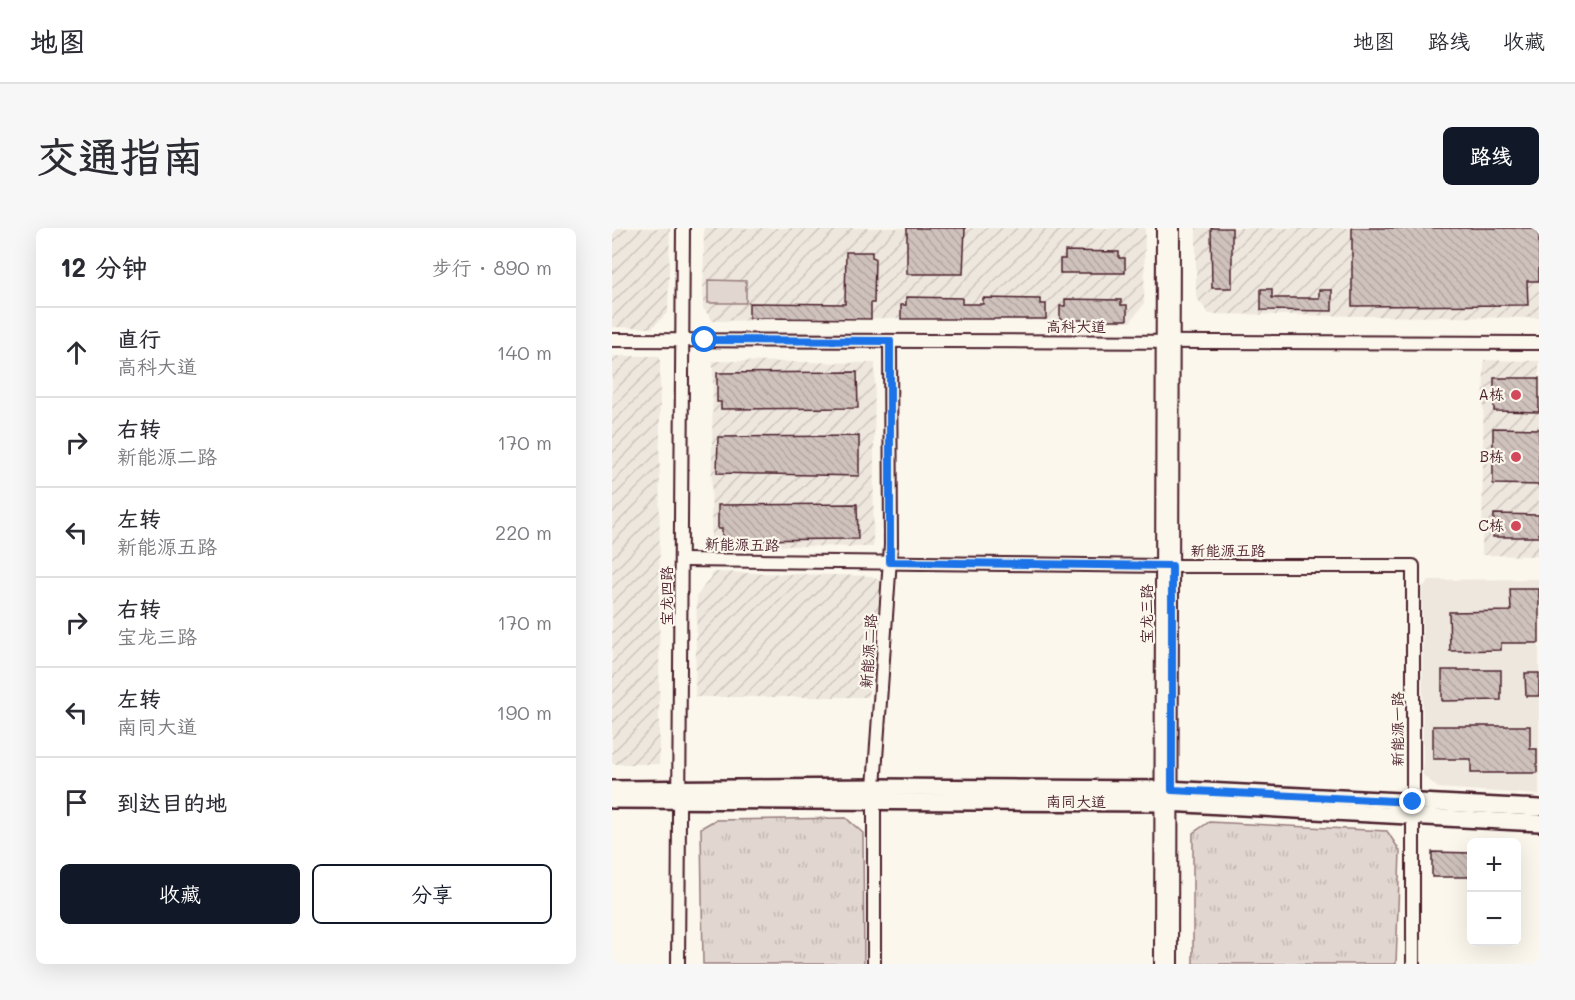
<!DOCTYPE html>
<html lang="zh">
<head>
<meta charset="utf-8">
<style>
  :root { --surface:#fff; --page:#f7f7f7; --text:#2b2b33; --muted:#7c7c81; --line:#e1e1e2; --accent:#111827 }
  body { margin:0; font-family:Mali,"LXGW WenKai TC",sans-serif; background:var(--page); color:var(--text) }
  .controls { position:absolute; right:18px; bottom:18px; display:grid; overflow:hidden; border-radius:9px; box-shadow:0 6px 24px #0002 }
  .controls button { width:54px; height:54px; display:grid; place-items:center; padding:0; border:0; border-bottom:2px solid var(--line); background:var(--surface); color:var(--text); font:30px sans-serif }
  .stop { position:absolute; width:18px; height:18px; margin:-14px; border:4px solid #1a73e8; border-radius:50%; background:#fff }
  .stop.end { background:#1a73e8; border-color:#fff; box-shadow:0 2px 6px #0008 }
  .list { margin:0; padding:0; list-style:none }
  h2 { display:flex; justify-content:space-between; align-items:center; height:78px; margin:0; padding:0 24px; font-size:26px }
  h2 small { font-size:20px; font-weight:400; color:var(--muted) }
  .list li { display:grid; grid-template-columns:39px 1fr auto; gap:18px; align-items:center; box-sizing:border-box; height:90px; padding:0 24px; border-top:2px solid var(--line) }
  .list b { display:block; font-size:22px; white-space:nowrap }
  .list p { margin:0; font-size:20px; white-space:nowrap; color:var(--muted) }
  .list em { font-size:20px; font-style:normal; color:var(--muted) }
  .actions { display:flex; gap:12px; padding:18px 24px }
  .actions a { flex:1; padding:14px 0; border:2px solid var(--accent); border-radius:9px; text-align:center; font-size:21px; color:var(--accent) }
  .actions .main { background:var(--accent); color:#fff }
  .icon { flex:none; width:33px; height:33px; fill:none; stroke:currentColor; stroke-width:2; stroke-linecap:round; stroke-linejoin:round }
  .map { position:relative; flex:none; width:927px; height:736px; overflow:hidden; border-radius:9px }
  header { display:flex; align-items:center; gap:36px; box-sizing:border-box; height:84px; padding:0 30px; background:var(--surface); border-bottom:2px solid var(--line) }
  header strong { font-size:28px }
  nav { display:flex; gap:33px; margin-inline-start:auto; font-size:21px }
  .intro { display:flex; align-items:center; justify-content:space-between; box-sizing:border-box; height:144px; padding:0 36px }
  h1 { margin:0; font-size:42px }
  .button { padding:15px 27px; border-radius:9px; background:var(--accent); color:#fff; font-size:21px; font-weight:700 }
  main { display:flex; gap:36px; padding:0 36px }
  aside { flex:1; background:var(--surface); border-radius:9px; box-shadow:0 6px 24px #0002 }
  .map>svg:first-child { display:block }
</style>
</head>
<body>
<header>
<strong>地图</strong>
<nav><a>地图</a><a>路线</a><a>收藏</a></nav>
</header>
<div class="intro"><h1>交通指南</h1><a class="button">路线</a></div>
<main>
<aside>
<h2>12 分钟<small>步行 · 890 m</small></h2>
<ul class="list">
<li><svg class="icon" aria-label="ahead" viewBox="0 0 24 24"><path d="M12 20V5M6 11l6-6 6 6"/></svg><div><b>直行</b><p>高科大道</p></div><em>140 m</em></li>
<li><svg class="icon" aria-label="right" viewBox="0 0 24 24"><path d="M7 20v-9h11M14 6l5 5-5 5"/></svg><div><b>右转</b><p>新能源二路</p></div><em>170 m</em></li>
<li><svg class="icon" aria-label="left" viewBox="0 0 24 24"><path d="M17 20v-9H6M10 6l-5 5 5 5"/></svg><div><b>左转</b><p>新能源五路</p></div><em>220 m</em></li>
<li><svg class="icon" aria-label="right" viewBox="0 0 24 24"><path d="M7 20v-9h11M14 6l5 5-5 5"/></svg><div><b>右转</b><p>宝龙三路</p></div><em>170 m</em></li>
<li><svg class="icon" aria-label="left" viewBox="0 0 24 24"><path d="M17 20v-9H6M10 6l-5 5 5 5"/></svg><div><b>左转</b><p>南同大道</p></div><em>190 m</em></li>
<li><svg class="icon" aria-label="arrive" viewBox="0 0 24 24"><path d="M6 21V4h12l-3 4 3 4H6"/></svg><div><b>到达目的地</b></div></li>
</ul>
<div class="actions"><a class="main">收藏</a><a>分享</a></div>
</aside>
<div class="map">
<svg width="927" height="736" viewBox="0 0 927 736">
  <defs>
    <pattern id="industrial-furrows" width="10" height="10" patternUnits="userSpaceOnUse" patternTransform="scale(1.5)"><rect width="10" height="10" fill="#eee7de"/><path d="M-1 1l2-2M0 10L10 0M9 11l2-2" fill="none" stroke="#cec6bf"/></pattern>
    <pattern id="grass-tufts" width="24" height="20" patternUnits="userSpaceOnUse" patternTransform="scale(1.5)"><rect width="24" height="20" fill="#e2d7d0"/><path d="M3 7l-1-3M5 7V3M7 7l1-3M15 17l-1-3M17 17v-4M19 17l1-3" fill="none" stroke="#c3b8b3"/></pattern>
    <pattern id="building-back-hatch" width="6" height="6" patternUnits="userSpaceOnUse" patternTransform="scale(1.5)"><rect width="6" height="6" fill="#cfc2bc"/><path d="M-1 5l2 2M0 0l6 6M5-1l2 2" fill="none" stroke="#b3a6a2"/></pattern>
  </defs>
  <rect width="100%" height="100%" fill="#fbf7ec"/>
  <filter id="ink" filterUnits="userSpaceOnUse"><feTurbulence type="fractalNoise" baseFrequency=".0167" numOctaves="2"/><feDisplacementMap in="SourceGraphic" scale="12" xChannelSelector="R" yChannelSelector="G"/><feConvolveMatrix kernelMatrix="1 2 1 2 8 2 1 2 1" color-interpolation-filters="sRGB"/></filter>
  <g filter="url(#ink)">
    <path fill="#eee7de" d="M927,351V567L826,560L811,547L810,360L817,352Z"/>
    <g fill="url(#industrial-furrows)">
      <path d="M0,0H58L56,84L40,100L0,99Z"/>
      <path d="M92,0H533L532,76L518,94L279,90L101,93L91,80Z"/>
      <path d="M584,0H927V90L597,86L584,69Z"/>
      <path d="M0,128H48L47,536H0Z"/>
      <path d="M872,132L927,133V328L870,327Z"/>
      <path d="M101,133L263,135L261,319L99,317Z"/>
      <path d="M102,344L260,348L269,354L256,469H83L85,368Z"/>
    </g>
    <g fill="url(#grass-tufts)" stroke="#967b7e" stroke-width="1.5">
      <path d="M234,590L251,605L252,736H91L89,600L103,592Z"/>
      <path d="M597,594L775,603L788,623L784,736H581V605Z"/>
    </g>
    <path fill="#e2d7d0" stroke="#967b7e" stroke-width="1.5" d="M96,52L134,53V75H96Z"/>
    <g fill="url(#building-back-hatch)" stroke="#4a1f2b" stroke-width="1.5">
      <path d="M295,0H353L351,46H295Z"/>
      <path d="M599,0H620V60H600Z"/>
      <path d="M740,0H927V53H915L916,77L740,78Z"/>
      <path d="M453,23L507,24V30H513V45H448V31H453Z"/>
      <path d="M234,24H260V29L263,30L262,75H259V91L137,90V75L233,76Z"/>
      <path d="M649,61H660V70H707V62H720V83L649,82Z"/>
      <path d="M294,69L350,70V76H371V70L428,71V76H434V91H289V77H294Z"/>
      <path d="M453,71L509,72V77H515V92H448V78H453Z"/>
      <path d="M245,144L246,180L109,181V174H105V145Z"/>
      <path d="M882,150H927V184L882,183Z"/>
      <path d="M881,200L927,201V257L881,256Z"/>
      <path d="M247,208V248L105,245L106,209Z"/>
      <path d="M245,276L246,311L110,312V301H106V277Z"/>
      <path d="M882,286L927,287V309H881Z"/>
      <path d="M898,361H927V415H889V422L838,423L837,384L899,383Z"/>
      <path d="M830,442H889V472L830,473Z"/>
      <path d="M913,445H927V468H914Z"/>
      <path d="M821,498H918V521H925V545H859V531H821Z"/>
      <path d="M820,624L860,625V649H820Z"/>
    </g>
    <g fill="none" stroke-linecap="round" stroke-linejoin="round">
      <g stroke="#4a1f2b" stroke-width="16">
        <g id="minor">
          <path d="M0,112L927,115"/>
          <path d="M70,332L550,338H801V736"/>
          <path d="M66,736L71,0"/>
          <path d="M262,736V559L279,317L278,113"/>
          <path d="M549,736L551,0"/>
          <path d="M559,736L561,0"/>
        </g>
      </g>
      <g stroke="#4a1f2b" stroke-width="20">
        <g id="major">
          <path d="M0,561L264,559L554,561L927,580"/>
          <path d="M0,572L554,575L927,595"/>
        </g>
      </g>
      <use href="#minor" stroke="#fbf7ec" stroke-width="12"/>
      <use href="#major" stroke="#fbf7ec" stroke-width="15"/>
    </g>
  </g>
  <g fill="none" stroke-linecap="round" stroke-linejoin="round" filter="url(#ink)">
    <path stroke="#1a73e8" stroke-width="8" d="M93,112L278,113V334L560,338V562L801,574"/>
  </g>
  <g fill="#d1495b" stroke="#fbf7ec" stroke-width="2">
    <circle cx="904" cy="167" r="6"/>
    <circle cx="904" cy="229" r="6"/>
    <circle cx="904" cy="298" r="6"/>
  </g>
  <g text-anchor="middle" stroke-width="4.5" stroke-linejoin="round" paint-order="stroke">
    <g font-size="15" fill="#4a1f2b" stroke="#fbf7ec">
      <text x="464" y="104">高科大道</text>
      <text transform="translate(130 317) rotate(1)" y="5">新能源五路</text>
      <text x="616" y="328">新能源五路</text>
      <text transform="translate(55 368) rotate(-90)" y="5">宝龙四路</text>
      <text transform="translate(535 386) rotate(-90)" y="5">宝龙三路</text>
      <text transform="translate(257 423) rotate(-86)" y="5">新能源二路</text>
      <text transform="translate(786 501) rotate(-90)" y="5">新能源一路</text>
      <text x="464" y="579">南同大道</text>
    </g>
    <g font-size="15" fill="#4a1f2b" stroke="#fbf7ec" text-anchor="end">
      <text x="892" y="172">A栋</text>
      <text x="892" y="234">B栋</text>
      <text x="892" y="303">C栋</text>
    </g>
  </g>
</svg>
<div class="controls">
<button>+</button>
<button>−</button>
</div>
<div class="stop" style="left:93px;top:112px"></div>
<div class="stop end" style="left:801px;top:574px"></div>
</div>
</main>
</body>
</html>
